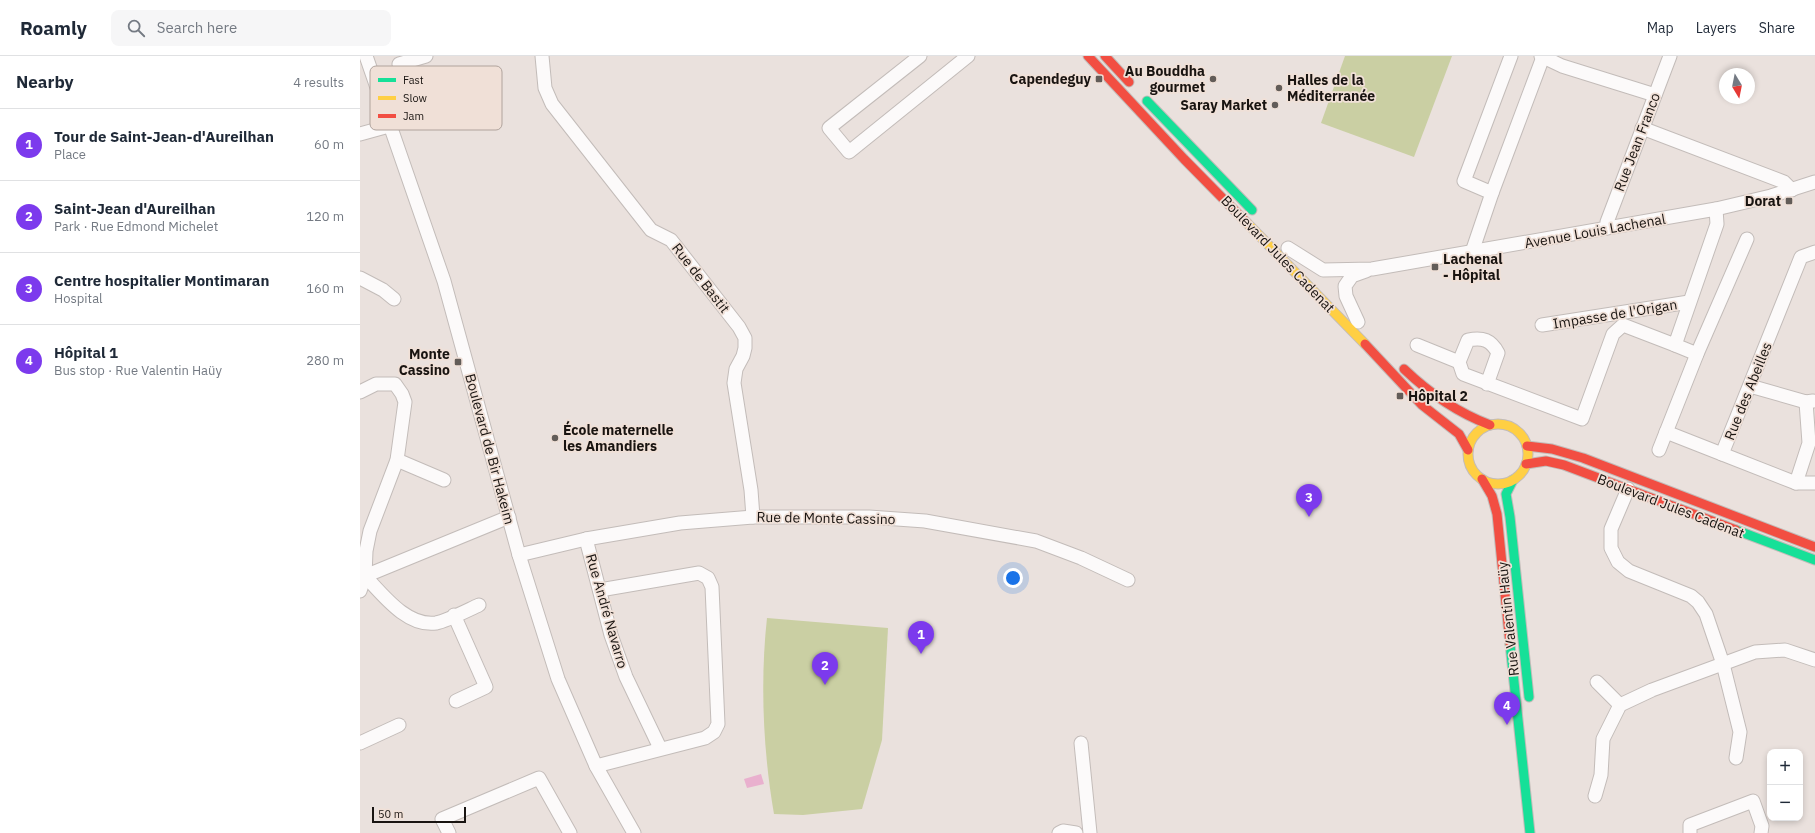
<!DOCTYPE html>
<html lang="en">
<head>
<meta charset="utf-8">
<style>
  :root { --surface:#fff; --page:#f6f6f7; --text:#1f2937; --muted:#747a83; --line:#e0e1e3; --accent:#7c3aed }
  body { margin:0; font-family:"IBM Plex Sans",sans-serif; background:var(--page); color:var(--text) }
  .controls { position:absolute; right:12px; bottom:12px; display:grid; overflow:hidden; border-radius:8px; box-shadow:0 2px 6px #0003 }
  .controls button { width:36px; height:36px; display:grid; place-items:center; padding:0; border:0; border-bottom:1px solid var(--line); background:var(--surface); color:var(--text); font:20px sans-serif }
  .compass { position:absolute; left:1359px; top:12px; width:36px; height:36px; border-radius:50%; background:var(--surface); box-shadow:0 2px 6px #0003; rotate:170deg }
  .scale { position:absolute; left:12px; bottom:10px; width:94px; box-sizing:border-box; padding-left:4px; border:2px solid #191411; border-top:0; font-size:11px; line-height:14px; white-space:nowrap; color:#191411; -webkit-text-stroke:3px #f0e0d7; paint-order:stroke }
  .you { position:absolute; left:653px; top:522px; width:14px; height:14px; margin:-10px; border:3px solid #fff; border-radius:50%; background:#1a73e8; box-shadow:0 0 0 6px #1a73e833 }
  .badge { display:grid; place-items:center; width:26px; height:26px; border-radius:50%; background:var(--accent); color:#fff; font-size:13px; font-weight:700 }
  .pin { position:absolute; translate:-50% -33px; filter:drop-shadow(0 1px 2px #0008) }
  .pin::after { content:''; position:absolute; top:21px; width:14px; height:12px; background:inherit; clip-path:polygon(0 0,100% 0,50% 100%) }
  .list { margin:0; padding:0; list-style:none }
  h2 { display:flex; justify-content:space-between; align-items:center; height:52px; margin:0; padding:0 16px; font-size:17px }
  h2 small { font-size:13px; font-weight:400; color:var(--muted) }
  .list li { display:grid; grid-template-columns:26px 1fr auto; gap:12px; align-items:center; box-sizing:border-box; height:72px; padding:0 16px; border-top:1px solid var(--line) }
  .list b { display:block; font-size:15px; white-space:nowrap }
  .list p { margin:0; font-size:13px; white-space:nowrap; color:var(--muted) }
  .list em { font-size:13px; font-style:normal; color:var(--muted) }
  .icon { flex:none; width:22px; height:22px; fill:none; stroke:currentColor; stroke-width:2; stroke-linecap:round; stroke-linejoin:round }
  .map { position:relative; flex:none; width:1455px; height:777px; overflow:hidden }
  header { display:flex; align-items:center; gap:24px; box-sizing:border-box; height:56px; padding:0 20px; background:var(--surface); border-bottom:1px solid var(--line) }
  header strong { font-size:19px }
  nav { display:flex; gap:22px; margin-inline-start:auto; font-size:14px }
  .search { width:280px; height:36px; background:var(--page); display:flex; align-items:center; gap:10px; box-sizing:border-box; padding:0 14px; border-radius:8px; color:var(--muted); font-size:15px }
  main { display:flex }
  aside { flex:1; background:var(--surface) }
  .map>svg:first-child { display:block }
</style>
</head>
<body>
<header>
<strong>Roamly</strong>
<div class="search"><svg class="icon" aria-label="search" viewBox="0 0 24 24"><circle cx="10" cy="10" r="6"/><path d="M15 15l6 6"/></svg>Search here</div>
<nav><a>Map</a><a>Layers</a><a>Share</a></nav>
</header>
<main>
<aside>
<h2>Nearby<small>4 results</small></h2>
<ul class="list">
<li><span class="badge">1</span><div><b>Tour de Saint-Jean-d'Aureilhan</b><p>Place</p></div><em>60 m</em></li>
<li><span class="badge">2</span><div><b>Saint-Jean d'Aureilhan</b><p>Park · Rue Edmond Michelet</p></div><em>120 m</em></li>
<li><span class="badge">3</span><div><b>Centre hospitalier Montimaran</b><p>Hospital</p></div><em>160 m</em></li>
<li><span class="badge">4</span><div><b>Hôpital 1</b><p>Bus stop · Rue Valentin Haüy</p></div><em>280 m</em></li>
</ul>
</aside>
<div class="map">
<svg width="1455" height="777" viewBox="0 0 1455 777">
  <rect width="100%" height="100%" fill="#eae1dd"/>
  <g fill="#cacfa3">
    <path d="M985,0H1092L1054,101L961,67Z"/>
    <path d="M407,562L528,572L522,684L502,753L443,759L414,758C403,695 400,625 407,562Z"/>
  </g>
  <path fill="#e9b0ce" d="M401,718L404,728L387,732L384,723Z"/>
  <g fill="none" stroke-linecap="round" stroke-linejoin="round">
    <g stroke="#c3bcb9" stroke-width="15">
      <g id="street">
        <path d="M6,0L84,225L159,499L198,623L236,710L274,777"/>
        <path d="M182,0L185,32L192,48L291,174L311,184L379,271L385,282V292L383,300L376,313L374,327L391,434L393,461"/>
        <path d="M560,0L469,72L489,96L608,0"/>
        <path d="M1151,0L1104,125L1132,137L1183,1"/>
        <path d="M1181,0L1202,10L1295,39"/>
        <path d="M39,8L66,0"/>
        <path d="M1282,72L1424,126L1432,134"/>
        <path d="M0,78L29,70"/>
        <path d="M1247,172V166L1310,0"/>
        <path d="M928,192L963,214L1012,213L1356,153L1411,140L1455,126"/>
        <path d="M1112,196L1132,137"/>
        <path d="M1455,196L1441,201L1362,398L1436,427H1455"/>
        <path d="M0,222L23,234L34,243"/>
        <path d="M998,266L986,240L985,230L992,220L1006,215"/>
        <path d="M1182,269L1329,246"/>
        <path d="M1057,289L1099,306"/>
        <path d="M1315,289L1337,298"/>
        <path d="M1127,328L1138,297C1131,284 1123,281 1108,284L1099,306L1103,318L1222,363L1253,278L1263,269L1315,289L1357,168L1356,153"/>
        <path d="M1390,330L1446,346L1453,345"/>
        <path d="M0,336L16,328H35L42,338L45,346L37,404L10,475L6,495L5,520L0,535"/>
        <path d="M1306,376L1362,398"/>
        <path d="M1299,394L1337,298L1387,183"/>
        <path d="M37,404L84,424"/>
        <path d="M1436,427L1449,387L1446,346"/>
        <path d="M1268,433L1251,473V492L1258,506L1269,515L1331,540L1338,546L1346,558L1363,608L1380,676L1376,702"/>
        <path d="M226,483L251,579L266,621L300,692"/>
        <path d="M159,499L226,483L320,467L393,461H509L565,465L676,485L721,502L768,524"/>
        <path d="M0,517L5,520C23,539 47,571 76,567C87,565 108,554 119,549"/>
        <path d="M5,520L149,461"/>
        <path d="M94,559L126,631L96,645"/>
        <path d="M1237,626L1260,649"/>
        <path d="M0,687L39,669"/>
        <path d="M721,687L730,777"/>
        <path d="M236,710L345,682L354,676L358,668L352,531L348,522L339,517L240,534"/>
        <path d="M1235,740L1241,719L1243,683L1260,649L1292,634L1395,596L1425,594L1455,604"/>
        <path d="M89,777L82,763L179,722L210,777"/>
        <path d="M699,777L703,775L716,777"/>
        <path d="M1330,777V769L1393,745L1402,770L1401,777"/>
      </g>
    </g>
    <g stroke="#c3bcb9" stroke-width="11">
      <g id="fast">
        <path d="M787,45L892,154"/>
        <path d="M1153,424L1146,438L1150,461L1169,641"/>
        <path d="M1376,474L1455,504"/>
        <path d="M1150,588L1170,777"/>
      </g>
    </g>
    <g stroke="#c3bcb9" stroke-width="11">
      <g id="slow">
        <path d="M887,167L1005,288"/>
        <circle cx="1138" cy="398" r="30"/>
      </g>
    </g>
    <g stroke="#c3bcb9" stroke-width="11">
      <g id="jam">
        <path d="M728,0L824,103L887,167"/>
        <path d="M745,0L769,26"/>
        <path d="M1005,288L1062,349L1099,378L1108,394"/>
        <path d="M1044,313C1070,338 1096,356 1130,369"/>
        <path d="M1167,390L1192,393L1223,402L1455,491"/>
        <path d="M1166,408L1186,405L1204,409L1376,474"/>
        <path d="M1122,423L1132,440L1137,458L1150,588"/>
      </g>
    </g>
    <use href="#street" stroke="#fcfafa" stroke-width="13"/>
    <use href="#fast" stroke="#16e098" stroke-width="9"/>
    <use href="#slow" stroke="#ffcf43" stroke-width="9"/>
    <use href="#jam" stroke="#f24e42" stroke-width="9"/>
  </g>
  <g fill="#625c58" stroke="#f0e0d7" stroke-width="1.5">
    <rect x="735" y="19" width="8" height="8" rx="2"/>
    <circle cx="853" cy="23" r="4"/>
    <circle cx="919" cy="32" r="4"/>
    <circle cx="915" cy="49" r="4"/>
    <rect x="1425" y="141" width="8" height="8" rx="2"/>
    <rect x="1071" y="207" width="8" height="8" rx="2"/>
    <rect x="94" y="302" width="8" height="8" rx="2"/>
    <rect x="1036" y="336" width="8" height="8" rx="2"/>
    <circle cx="195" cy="382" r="4"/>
  </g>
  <g text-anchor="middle" stroke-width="3.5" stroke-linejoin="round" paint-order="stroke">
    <g font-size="14" font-weight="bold" fill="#191411" stroke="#f0e0d7" text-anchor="end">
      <text x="845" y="20">Au Bouddha<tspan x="845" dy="16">gourmet</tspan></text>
      <text x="731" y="28">Capendeguy</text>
      <text x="927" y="29" text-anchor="start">Halles de la<tspan x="927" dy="16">Méditerranée</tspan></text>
      <text x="907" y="54">Saray Market</text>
      <text x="1421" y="150">Dorat</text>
      <text x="1083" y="208" text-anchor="start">Lachenal<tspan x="1083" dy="16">- Hôpital</tspan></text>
      <text x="90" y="303">Monte<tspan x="90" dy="16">Cassino</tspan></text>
      <text x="1048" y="345" text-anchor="start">Hôpital 2</text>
      <text x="203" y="379" text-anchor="start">École maternelle<tspan x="203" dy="16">les Amandiers</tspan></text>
    </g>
    <g font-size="14" fill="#191411" stroke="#f0e0d7">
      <text transform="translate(1277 86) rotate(-69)" y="5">Rue Jean Franco</text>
      <text transform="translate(1235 175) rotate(-10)" y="5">Avenue Louis Lachenal</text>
      <text transform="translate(918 198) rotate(46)" y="5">Boulevard Jules Cadenat</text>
      <text transform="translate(341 222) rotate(52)" y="5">Rue de Bastit</text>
      <text transform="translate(1255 258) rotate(-9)" y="5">Impasse de l'Origan</text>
      <text transform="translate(1388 335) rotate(-68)" y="5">Rue des Abeilles</text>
      <text transform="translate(130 393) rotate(75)" y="5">Boulevard de Bir Hakeim</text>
      <text transform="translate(1311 450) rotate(21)" y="5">Boulevard Jules Cadenat</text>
      <text transform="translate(466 462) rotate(1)" y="5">Rue de Monte Cassino</text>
      <text transform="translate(247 555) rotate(74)" y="5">Rue André Navarro</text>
      <text transform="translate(1148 563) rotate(-96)" y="5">Rue Valentin Haüy</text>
    </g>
  </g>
  <rect x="10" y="10" width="132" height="64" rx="6" fill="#f0e0d7" stroke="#b0a39c" stroke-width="1"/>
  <rect x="18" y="22" width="18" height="4" fill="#16e098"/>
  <rect x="18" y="40" width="18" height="4" fill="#ffcf43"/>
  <rect x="18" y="58" width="18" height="4" fill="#f24e42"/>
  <g font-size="11" fill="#191411">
    <text x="43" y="28">Fast</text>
    <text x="43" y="46">Slow</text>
    <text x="43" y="64">Jam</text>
  </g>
</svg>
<div class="controls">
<button>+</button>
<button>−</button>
</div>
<svg class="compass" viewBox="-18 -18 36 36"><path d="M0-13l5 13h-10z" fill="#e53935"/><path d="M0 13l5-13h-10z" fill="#747a83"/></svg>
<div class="scale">50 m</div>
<div class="you"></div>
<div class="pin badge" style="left:561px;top:598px">1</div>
<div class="pin badge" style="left:465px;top:629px">2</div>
<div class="pin badge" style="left:949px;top:461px">3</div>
<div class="pin badge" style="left:1147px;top:669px">4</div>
</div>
</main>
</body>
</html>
